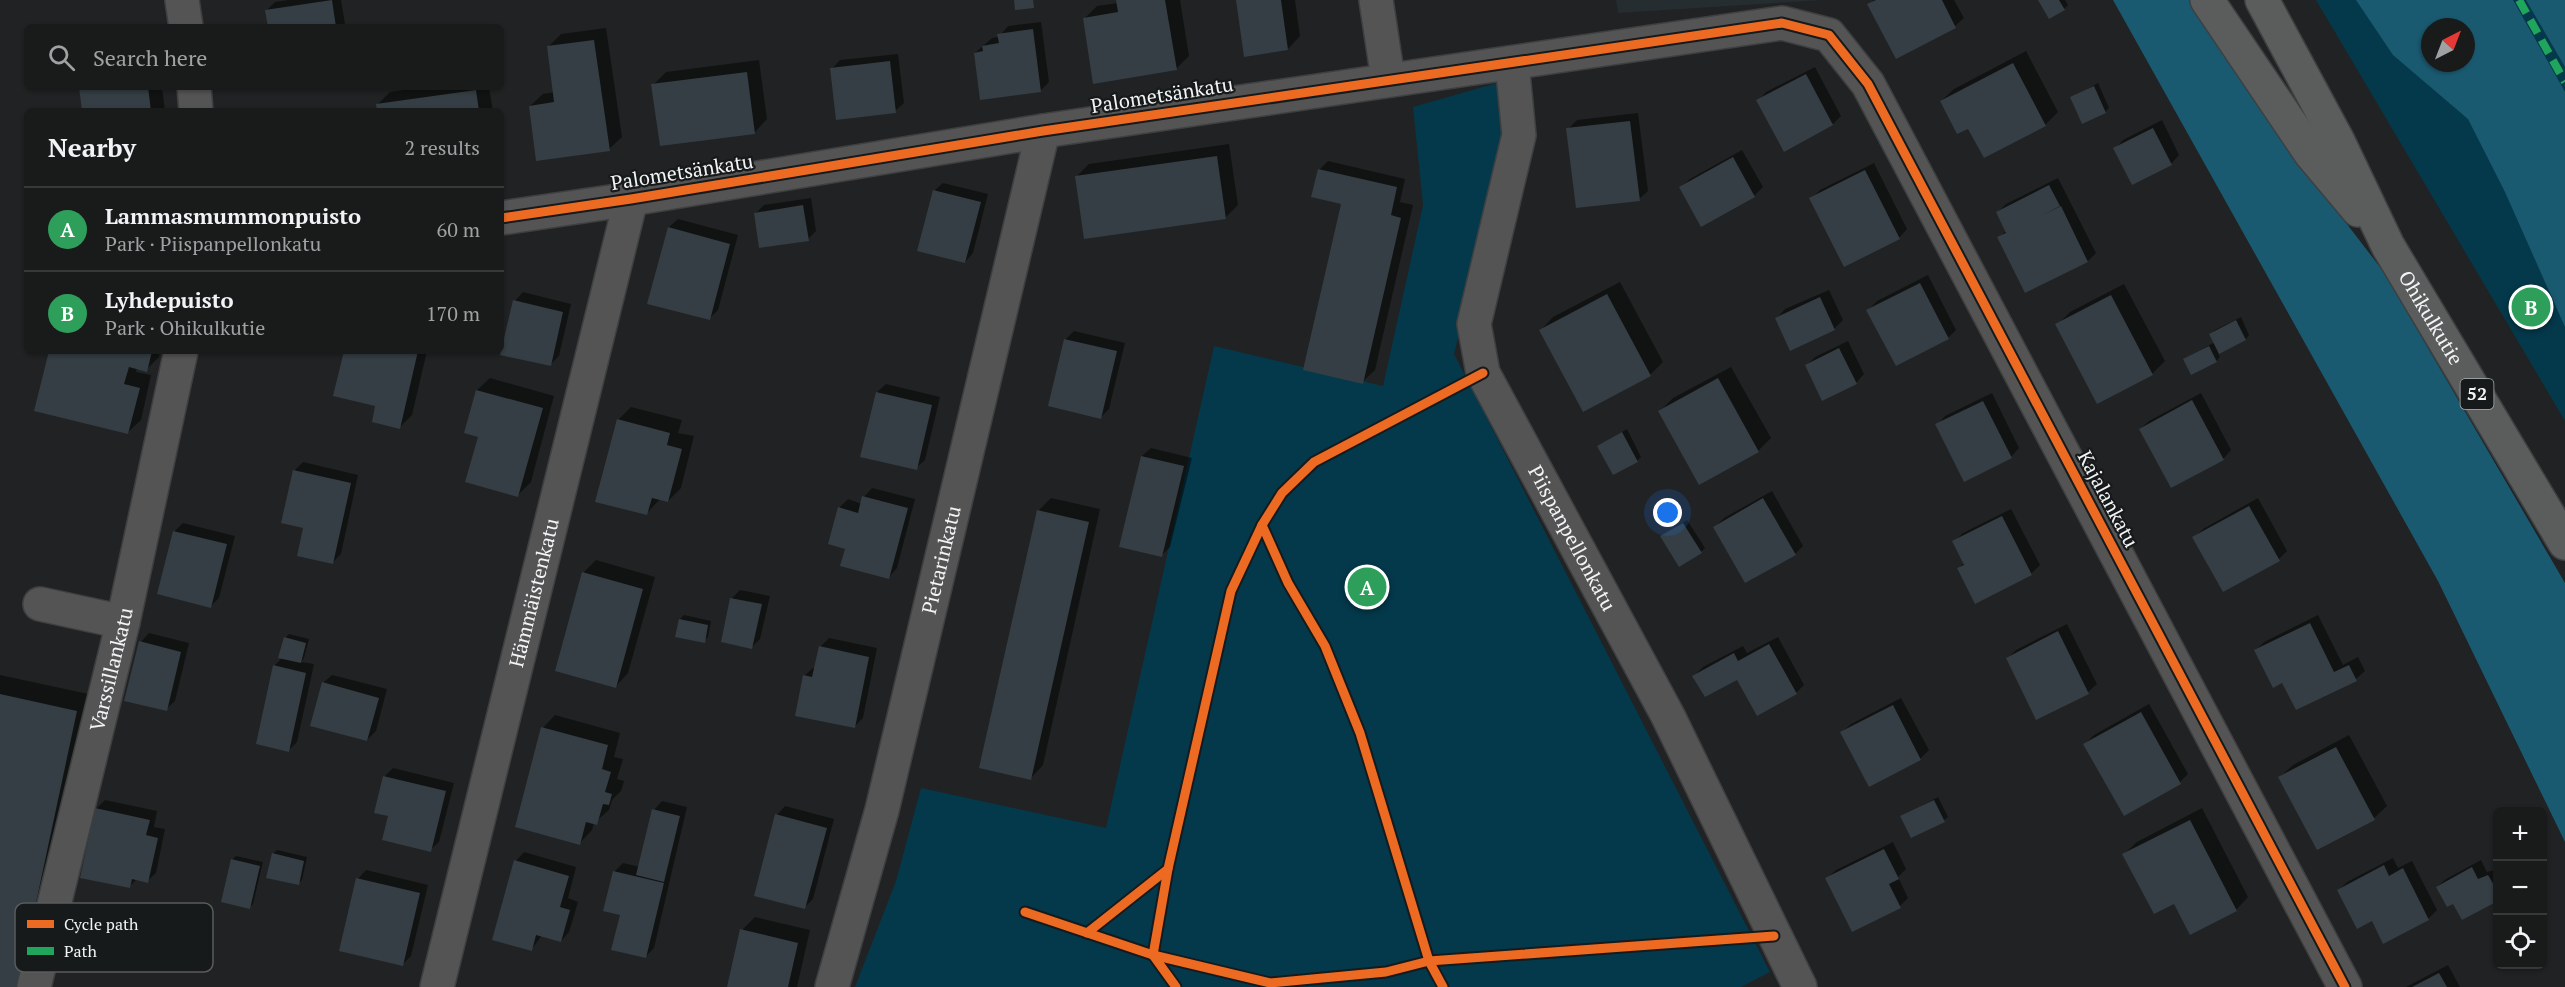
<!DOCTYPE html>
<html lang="en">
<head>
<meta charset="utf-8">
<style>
  :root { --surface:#191a1a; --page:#262727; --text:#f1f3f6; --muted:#9fa1a2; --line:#373839; --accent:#ea580c }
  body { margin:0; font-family:"PT Serif",serif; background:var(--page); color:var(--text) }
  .controls { position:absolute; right:18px; bottom:18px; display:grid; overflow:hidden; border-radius:9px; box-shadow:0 2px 4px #0004 }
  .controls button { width:54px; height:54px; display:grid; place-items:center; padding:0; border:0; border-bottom:2px solid var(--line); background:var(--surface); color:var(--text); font:30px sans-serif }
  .compass { position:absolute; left:2421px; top:18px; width:54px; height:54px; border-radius:50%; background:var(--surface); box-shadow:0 2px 4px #0004; rotate:42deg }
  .you { position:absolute; left:1668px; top:513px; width:21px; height:21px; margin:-15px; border:4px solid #fff; border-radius:50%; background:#1a73e8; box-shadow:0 0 0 9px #1a73e833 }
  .badge { display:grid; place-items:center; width:39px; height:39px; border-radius:50%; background:var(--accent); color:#fff; font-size:20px; font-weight:700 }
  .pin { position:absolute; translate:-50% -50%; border:3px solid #fff; box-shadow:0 2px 6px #0006 }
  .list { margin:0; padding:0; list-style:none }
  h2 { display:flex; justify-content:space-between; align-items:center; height:78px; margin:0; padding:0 24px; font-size:26px }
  h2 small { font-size:20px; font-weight:400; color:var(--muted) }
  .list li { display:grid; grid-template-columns:39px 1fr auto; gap:18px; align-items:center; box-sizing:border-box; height:84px; padding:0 24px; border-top:2px solid var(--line) }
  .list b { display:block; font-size:22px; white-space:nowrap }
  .list p { margin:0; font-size:20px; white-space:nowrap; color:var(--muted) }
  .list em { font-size:20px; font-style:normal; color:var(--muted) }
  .icon { flex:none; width:33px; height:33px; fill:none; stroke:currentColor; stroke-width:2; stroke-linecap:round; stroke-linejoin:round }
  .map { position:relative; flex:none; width:2565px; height:987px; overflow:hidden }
  .search { position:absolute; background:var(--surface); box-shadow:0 2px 4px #0004; left:24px; top:24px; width:480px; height:66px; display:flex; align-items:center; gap:15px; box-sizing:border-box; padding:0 21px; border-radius:9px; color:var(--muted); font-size:22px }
  .panel { position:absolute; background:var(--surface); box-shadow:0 2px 4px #0004; left:24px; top:108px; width:480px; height:246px; border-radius:9px }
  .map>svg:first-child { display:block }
</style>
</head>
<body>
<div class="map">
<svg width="2565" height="987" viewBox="0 0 2565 987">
  <rect width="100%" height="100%" fill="#212223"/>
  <path fill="#252d31" d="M1616,0H1823L1618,13Z"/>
  <g fill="#04394b" fill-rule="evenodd">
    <path d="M2316,0H2565V421ZM2430,27H2466V63H2430Z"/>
    <path d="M1497,83L1510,133L1454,354L1770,972L1741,987H855L896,881L921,788L1106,828L1214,346L1383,386L1423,205L1413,107Z"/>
  </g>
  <g fill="#1a5a71" fill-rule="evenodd">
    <path d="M2113,0H2192L2270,124L2383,271L2565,583V842L2438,581Z"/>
    <path d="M2356,0H2513L2565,92V327L2505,192L2468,119L2393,55ZM2430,27H2466V63H2430Z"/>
    <path d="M2526,0H2565V67Z"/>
  </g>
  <g fill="#0007">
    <path d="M288,0H341L345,24L341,27H269L267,10L275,2Z"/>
    <path d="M1117,0H1180L1189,56L1176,69L1084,19L1097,6L1118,3Z"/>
    <path d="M1237,0H1295L1300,36L1288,49Z"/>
    <path d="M1874,0H1954L1964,18L1955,26L1869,5Z"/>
    <path d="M2041,0H2065L2068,5L2064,9Z"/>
    <path d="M1041,22L1049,82L1040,91L975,53L992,38L999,37L1008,26Z"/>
    <path d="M606,28L622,137L609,149L530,106L543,94L555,92L548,47L561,34Z"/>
    <path d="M2026,51L2058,112L2045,125L1984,156L1968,126L1941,101L1954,89Z"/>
    <path d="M898,54L904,103L895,111L832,69L840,60Z"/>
    <path d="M759,60L767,119L755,132L653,85L666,72Z"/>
    <path d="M1815,67L1841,116L1833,124L1758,101L1766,92Z"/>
    <path d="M2098,83L2109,108L2105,112L2072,98Z"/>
    <path d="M81,87H162L165,111H84Z"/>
    <path d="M424,87H489L493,111H378V104L390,92Z"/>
    <path d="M1638,113L1648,191L1639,199L1568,129L1577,120Z"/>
    <path d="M2162,120L2179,155L2171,164L2115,149L2123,140Z"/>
    <path d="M1229,144L1238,205L1225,218L1077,176L1089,164Z"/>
    <path d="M1742,150L1763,187L1754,196L1681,187L1690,179Z"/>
    <path d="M1328,161L1405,179L1400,202L1413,205L1375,370L1362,382L1343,203L1319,170Z"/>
    <path d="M1874,163L1907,229L1899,238L1811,199L1820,190Z"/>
    <path d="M2058,178L2096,253L2088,261L2025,291L1999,238L2007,230L1998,212L2006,204Z"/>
    <path d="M943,183L988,194L973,253L965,262L934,191Z"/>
    <path d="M811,198L816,231L808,239L755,214L764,205Z"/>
    <path d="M678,219L738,235L718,310L709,319L649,303L669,227Z"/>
    <path d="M1928,275L1956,330L1948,338L1868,310L1877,301Z"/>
    <path d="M1620,282L1663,362L1650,375L1541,330L1553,317Z"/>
    <path d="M2124,284L2165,361L2152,374L2057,325L2070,312Z"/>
    <path d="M1829,290L1843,320L1834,329L1791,349L1777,318L1785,309Z"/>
    <path d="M523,292L571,304L559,356L550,365L515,301Z"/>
    <path d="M2241,317L2249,335L2246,339L2218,353L2220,357L2216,361L2185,359L2215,342L2211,334L2215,330Z"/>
    <path d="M1074,331L1125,343L1109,409L1101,417L1050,405L1066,339Z"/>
    <path d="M1848,341L1864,374L1856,383L1807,365L1815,357Z"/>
    <path d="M50,351H160L159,357L146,370L137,368L136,372L151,375L141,420L128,432Z"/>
    <path d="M345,351H427L412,415L400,427L377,405Z"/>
    <path d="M1731,367L1771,438L1758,451L1660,411L1673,398Z"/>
    <path d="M490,378L554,396L531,482L518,495L480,436L477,390Z"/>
    <path d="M886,384L940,397L925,460L916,468L877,392Z"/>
    <path d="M1992,393L2019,448L2011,457L1937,425L1945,416Z"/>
    <path d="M2201,393L2231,450L2223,459L2140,429L2149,421Z"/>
    <path d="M631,407L682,420L678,433L694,436L681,488L668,501L660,499L647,513L618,420Z"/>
    <path d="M1627,429L1641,457L1637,461L1599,446Z"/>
    <path d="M1151,448L1192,458L1170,547L1161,556L1142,456Z"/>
    <path d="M303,462L358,475L341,554L333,562L305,527L294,471Z"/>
    <path d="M872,488L915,499L897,568L889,577L847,548L839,508L848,499L862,504L864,497Z"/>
    <path d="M1772,491L1803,546L1795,554L1715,527L1724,518Z"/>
    <path d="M1051,498L1100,509L1043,765L1031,778L1038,511Z"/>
    <path d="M2258,498L2287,551L2279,559L2194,538L2203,529Z"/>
    <path d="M2011,509L2040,565L2031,574L1959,568L1965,562L1954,542L1963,533Z"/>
    <path d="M1687,520L1705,548L1701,552L1662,536Z"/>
    <path d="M183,523L235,536L219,598L211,606L174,532Z"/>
    <path d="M596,560L655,577L628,673L616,686L583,573Z"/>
    <path d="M740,590L770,596L760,639L752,647L732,598Z"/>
    <path d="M684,615L711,621L708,637L704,641L680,619Z"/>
    <path d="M2318,615L2343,665L2358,657L2365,671L2356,679L2297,708L2283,681L2256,650L2264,642Z"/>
    <path d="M2067,624L2097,684L2088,692L2037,718L2008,658L2016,650Z"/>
    <path d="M149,633L189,643L175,701L166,709L141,642Z"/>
    <path d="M289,634L309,639L304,658L301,662L314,664L297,742L289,750L274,666L283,657L285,638Z"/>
    <path d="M1778,637L1804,685L1796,693L1738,678L1694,676L1703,667L1743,646L1747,653Z"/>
    <path d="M829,638L877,648L863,718L855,726L804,676L813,668H816L820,647Z"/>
    <path d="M0,675L93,695L17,987H0Z"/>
    <path d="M332,675L387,689L376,731L367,740L323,683Z"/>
    <path d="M1901,698L1929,750L1920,759L1870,785L1842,732L1851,724Z"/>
    <path d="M2149,704L2188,774L2180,782L2085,744L2094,735Z"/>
    <path d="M555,715L620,733L614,757L623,759L617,779L624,781L621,791L612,800L609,810L594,823L592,830L580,843L543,728Z"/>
    <path d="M2349,735L2387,806L2374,818L2280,777L2293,765Z"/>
    <path d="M393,768L454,783L439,842L430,850L390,815L385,776Z"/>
    <path d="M1938,797L1948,817L1944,820L1902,817Z"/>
    <path d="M105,800L157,811L154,827L165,829L156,873L147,881L137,879L129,887L96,809Z"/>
    <path d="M662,801L687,807L654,948L645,957L622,914L605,910L615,871L623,863L640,867L654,810Z"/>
    <path d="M785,806L834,819L813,899L805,907L777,815Z"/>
    <path d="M2202,808L2248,897L2236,910L2175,902L2124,854L2137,842Z"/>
    <path d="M1893,842L1906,869L1898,877L1908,898L1900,906L1827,878L1836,870Z"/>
    <path d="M277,850L307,857L302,880L298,884L273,854Z"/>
    <path d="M524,852L576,867L568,898L578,902L569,932L561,941L542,935L532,949L516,861Z"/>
    <path d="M236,856L263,862L253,904L249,908L232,860Z"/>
    <path d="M2393,858L2398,868L2412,861L2437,910L2428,919H2373L2339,890L2347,882Z"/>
    <path d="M2481,860L2487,872L2498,869V900L2453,902L2437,887L2446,879Z"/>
    <path d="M366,870L428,885L411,956L402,965L358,879Z"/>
    <path d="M755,917L810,930L797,987H729L742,930Z"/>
    <path d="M2448,965L2460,987H2406Z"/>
  </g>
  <g fill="#353e44">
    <path d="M332,0L336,27H268L265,10Z"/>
    <path d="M1014,0H1033L1034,8L1015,10Z"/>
    <path d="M1116,0H1165L1177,70L1093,84L1083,18L1118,12Z"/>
    <path d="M1236,0H1281L1288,50L1244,57Z"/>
    <path d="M1876,0H1942L1956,28L1896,59L1867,4Z"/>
    <path d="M2038,0H2059L2065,10L2049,19Z"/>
    <path d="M1033,29L1041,92L980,100L974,53L983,51L982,46L999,43L997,34Z"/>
    <path d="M594,40L610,151L536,161L529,106L554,102L547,46Z"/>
    <path d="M890,61L896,113L836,120L830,68Z"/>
    <path d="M2013,63L2046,126L1984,158L1968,129L1957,134L1940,101Z"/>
    <path d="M747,72L755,134L660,146L651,84Z"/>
    <path d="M1806,74L1833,125L1784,152L1756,100Z"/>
    <path d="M2094,86L2106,113L2082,124L2070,97Z"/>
    <path d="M79,87H148L151,111H82Z"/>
    <path d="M476,90L479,111H377L376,104Z"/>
    <path d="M1630,121L1640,201L1576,208L1566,128Z"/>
    <path d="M2153,128L2172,165L2132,185L2113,148Z"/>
    <path d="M1217,156L1226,219L1084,239L1075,176Z"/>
    <path d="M1733,157L1755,197L1701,227L1679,187Z"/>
    <path d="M1318,169L1397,187L1391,215L1401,218L1363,384L1303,370L1341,204L1311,197Z"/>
    <path d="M1865,170L1900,239L1844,267L1809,198Z"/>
    <path d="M2049,185L2060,206L2043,215L2061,206L2088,262L2025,293L1997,237L2006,233L1996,212Z"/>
    <path d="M933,190L981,202L965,263L917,251Z"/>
    <path d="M803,205L809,241L759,248L754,213Z"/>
    <path d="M668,227L730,244L710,320L647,304Z"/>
    <path d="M1920,283L1949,339L1896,366L1866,310Z"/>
    <path d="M1607,294L1651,376L1583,412L1539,330Z"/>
    <path d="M2111,295L2153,375L2097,404L2055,324Z"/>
    <path d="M1820,297L1835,330L1790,351L1775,318Z"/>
    <path d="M513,300L563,312L551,366L500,355Z"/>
    <path d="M2236,320L2246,340L2219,354L2209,334Z"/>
    <path d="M1064,339L1117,351L1101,419L1048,406Z"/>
    <path d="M2209,346L2217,362L2191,375L2183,359Z"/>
    <path d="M1839,348L1857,384L1822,401L1805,365Z"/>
    <path d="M49,351H152L147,372L129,367L124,384L140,388L128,434L34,411Z"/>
    <path d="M344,351H418L400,429L372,422L375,406L333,396Z"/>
    <path d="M1718,378L1759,452L1699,485L1658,411Z"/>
    <path d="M476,390L543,408L518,497L465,482L478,437L464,433Z"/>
    <path d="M876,392L932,405L917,470L860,457Z"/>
    <path d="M2192,400L2224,460L2171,488L2139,429Z"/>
    <path d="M1983,401L2012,458L1964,482L1935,424Z"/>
    <path d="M617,419L670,433L667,445L682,449L668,502L652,498L647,515L595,502Z"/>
    <path d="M1622,432L1638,462L1613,475L1597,446Z"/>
    <path d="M1141,456L1184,466L1162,557L1119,547Z"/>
    <path d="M293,470L351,483L333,564L297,556L303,528L281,523Z"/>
    <path d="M862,496L908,508L889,579L840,566L845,549L828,544L838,507L858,513Z"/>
    <path d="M1763,498L1796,555L1745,583L1713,527Z"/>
    <path d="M2249,506L2280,561L2223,592L2192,537Z"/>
    <path d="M1037,510L1089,522L1031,780L979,768Z"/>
    <path d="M2002,516L2032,575L1975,604L1957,568L1964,565L1952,541Z"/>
    <path d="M1683,523L1702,553L1679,567L1660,536Z"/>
    <path d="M173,531L227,544L211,608L157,594Z"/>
    <path d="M582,572L643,589L616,688L555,671Z"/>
    <path d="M730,598L762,604L752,649L721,642Z"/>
    <path d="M679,619L708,625L705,643L675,637Z"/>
    <path d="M2310,623L2334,672L2349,665L2357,681L2296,710L2282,683L2273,688L2254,650Z"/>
    <path d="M2058,631L2089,694L2036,720L2006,658Z"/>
    <path d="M284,637L306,643L301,663L278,658Z"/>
    <path d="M139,641L181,652L167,711L124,701Z"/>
    <path d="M1769,644L1797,694L1757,716L1737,680L1705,697L1692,676L1734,653L1738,661Z"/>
    <path d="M819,646L869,657L855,728L795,716L803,675L812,677Z"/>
    <path d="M273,665L306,673L289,752L256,744Z"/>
    <path d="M322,682L379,698L367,741L310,726Z"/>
    <path d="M0,694L77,711L18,987H0Z"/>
    <path d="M1893,705L1921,760L1869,787L1840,732Z"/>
    <path d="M2141,712L2181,784L2124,816L2083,744Z"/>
    <path d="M541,727L608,745L602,769L611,772L605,792L612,794L609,805L603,804L597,825L586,822L580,845L515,827Z"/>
    <path d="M2336,747L2375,820L2317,850L2278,777Z"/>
    <path d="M383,776L446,791L431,852L382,840L388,816L374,813Z"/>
    <path d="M1934,800L1945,822L1911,838L1900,816Z"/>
    <path d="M95,808L150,820L146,835L158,838L148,883L132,879L130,888L80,878Z"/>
    <path d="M652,809L680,816L664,882L636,875Z"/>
    <path d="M775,814L827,828L805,909L754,896Z"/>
    <path d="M2190,820L2237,911L2190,935L2174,904L2154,914L2122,854Z"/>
    <path d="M1884,849L1899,879L1889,884L1901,908L1852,932L1825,878Z"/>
    <path d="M272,853L304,861L299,885L266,878Z"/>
    <path d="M231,859L260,866L250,909L221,902Z"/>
    <path d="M514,860L569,876L560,907L570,910L561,942L536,935L532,951L492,940Z"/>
    <path d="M2384,865L2389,876L2403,868L2429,920L2383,944L2372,921L2357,929L2337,890Z"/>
    <path d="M2472,867L2478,879L2488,875L2498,892V901L2462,920L2453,904L2447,907L2436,887Z"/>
    <path d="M613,871L664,883L646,958L611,950L620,915L603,911Z"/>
    <path d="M356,878L420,893L403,966L339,951Z"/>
    <path d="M740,929L798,943L788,987H727Z"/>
    <path d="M2439,973L2447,987H2412Z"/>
  </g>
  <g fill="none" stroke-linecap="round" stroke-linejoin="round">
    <g stroke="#3e3f40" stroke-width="36">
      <g id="minor">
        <path d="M182,0L186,27"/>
        <path d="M1376,0L1388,79"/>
        <path id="s1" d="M1512,63L1519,135L1474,324L1483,373L1668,716L1800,987"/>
        <path d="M194,87L196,111"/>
        <path d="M501,218L631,199L1043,131L1782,23L1829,35L1868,84L2345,987"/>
        <path d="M40,604L123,622"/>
        <path id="s2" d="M34,987L123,622L181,351"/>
        <path id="s3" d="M437,987L631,199"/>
        <path id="s4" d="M832,987L882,810L1043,131"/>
      </g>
    </g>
    <g stroke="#3e3f40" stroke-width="36">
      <g id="major">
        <path d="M2207,0L2311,154L2358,210"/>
        <path id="s5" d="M2262,0L2338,141L2388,246L2565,543"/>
      </g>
    </g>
    <use href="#minor" stroke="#545454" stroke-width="33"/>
    <use href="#major" stroke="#5b5c5c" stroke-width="33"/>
    <path stroke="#20a55d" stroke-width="8" stroke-dasharray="15 8" stroke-linecap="butt" d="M2519,0L2565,82"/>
    <g stroke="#171a1b" stroke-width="13">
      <g id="cycleway">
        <path d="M501,218L631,199L1043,131L1782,23L1829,35L1868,84L2345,987"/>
        <path d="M1262,525L1288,583L1325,646L1360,733L1429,961L1443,987"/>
        <path d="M1025,912L1153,955L1270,983L1386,972L1429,961L1774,936"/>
        <path d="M1087,933L1168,869"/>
        <path d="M1176,987L1153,955L1168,869L1231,591L1262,525L1282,493L1314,462L1483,373"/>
      </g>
    </g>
    <use href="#cycleway" stroke="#ed6a23" stroke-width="9"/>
  </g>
  <g text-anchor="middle" stroke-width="4.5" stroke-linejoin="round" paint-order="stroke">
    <rect fill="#171a1b" stroke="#b0b3b4" stroke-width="1.5" x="2460.5" y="379" width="33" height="30" rx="4.5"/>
    <g font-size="18" font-weight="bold" fill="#f2f4f5">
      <text x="2477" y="400">52</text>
    </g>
    <g font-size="20" fill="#f2f4f5" stroke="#171a1b">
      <text transform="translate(1162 95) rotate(-9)" y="7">Palometsänkatu</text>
      <text transform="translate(682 172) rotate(-9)" y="7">Palometsänkatu</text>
      <text dy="7" stroke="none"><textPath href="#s5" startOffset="360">Ohikulkutie</textPath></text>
      <text transform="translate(2108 499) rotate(62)" y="7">Kajalankatu</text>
      <text dy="7" stroke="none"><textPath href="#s1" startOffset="504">Piispanpellonkatu</textPath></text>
      <text dy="7" stroke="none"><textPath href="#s4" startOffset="441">Pietarinkatu</textPath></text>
      <text dy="7" stroke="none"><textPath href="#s3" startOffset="406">Hämmäistenkatu</textPath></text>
      <text dy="7" stroke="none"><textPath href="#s2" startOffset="327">Varssillankatu</textPath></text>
    </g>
  </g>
  <rect x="15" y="903" width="198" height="69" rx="9" fill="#171a1b" stroke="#595b5c" stroke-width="1.5"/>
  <rect x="27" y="920" width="27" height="8" fill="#ed6a23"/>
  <rect x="27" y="947" width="27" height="8" fill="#20a55d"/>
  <g font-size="16" fill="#f2f4f5">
    <text x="64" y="930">Cycle path</text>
    <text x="64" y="957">Path</text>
  </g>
</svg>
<div class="controls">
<button>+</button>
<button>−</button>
<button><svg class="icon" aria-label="locate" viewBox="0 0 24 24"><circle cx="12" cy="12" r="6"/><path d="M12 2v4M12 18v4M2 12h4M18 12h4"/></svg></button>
</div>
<svg class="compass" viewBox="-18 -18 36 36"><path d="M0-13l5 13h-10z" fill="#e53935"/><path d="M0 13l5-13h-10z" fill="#9fa1a2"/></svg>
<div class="you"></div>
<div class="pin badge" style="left:1367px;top:587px;background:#2e9e5b">A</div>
<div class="pin badge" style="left:2531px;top:307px;background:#2e9e5b">B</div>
<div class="search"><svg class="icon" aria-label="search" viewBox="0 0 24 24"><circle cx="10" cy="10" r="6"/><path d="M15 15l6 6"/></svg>Search here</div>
<section class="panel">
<h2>Nearby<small>2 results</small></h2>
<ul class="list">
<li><span class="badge" style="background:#2e9e5b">A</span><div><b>Lammasmummonpuisto</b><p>Park · Piispanpellonkatu</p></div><em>60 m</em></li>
<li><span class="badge" style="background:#2e9e5b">B</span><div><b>Lyhdepuisto</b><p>Park · Ohikulkutie</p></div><em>170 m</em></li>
</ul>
</section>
</div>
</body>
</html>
